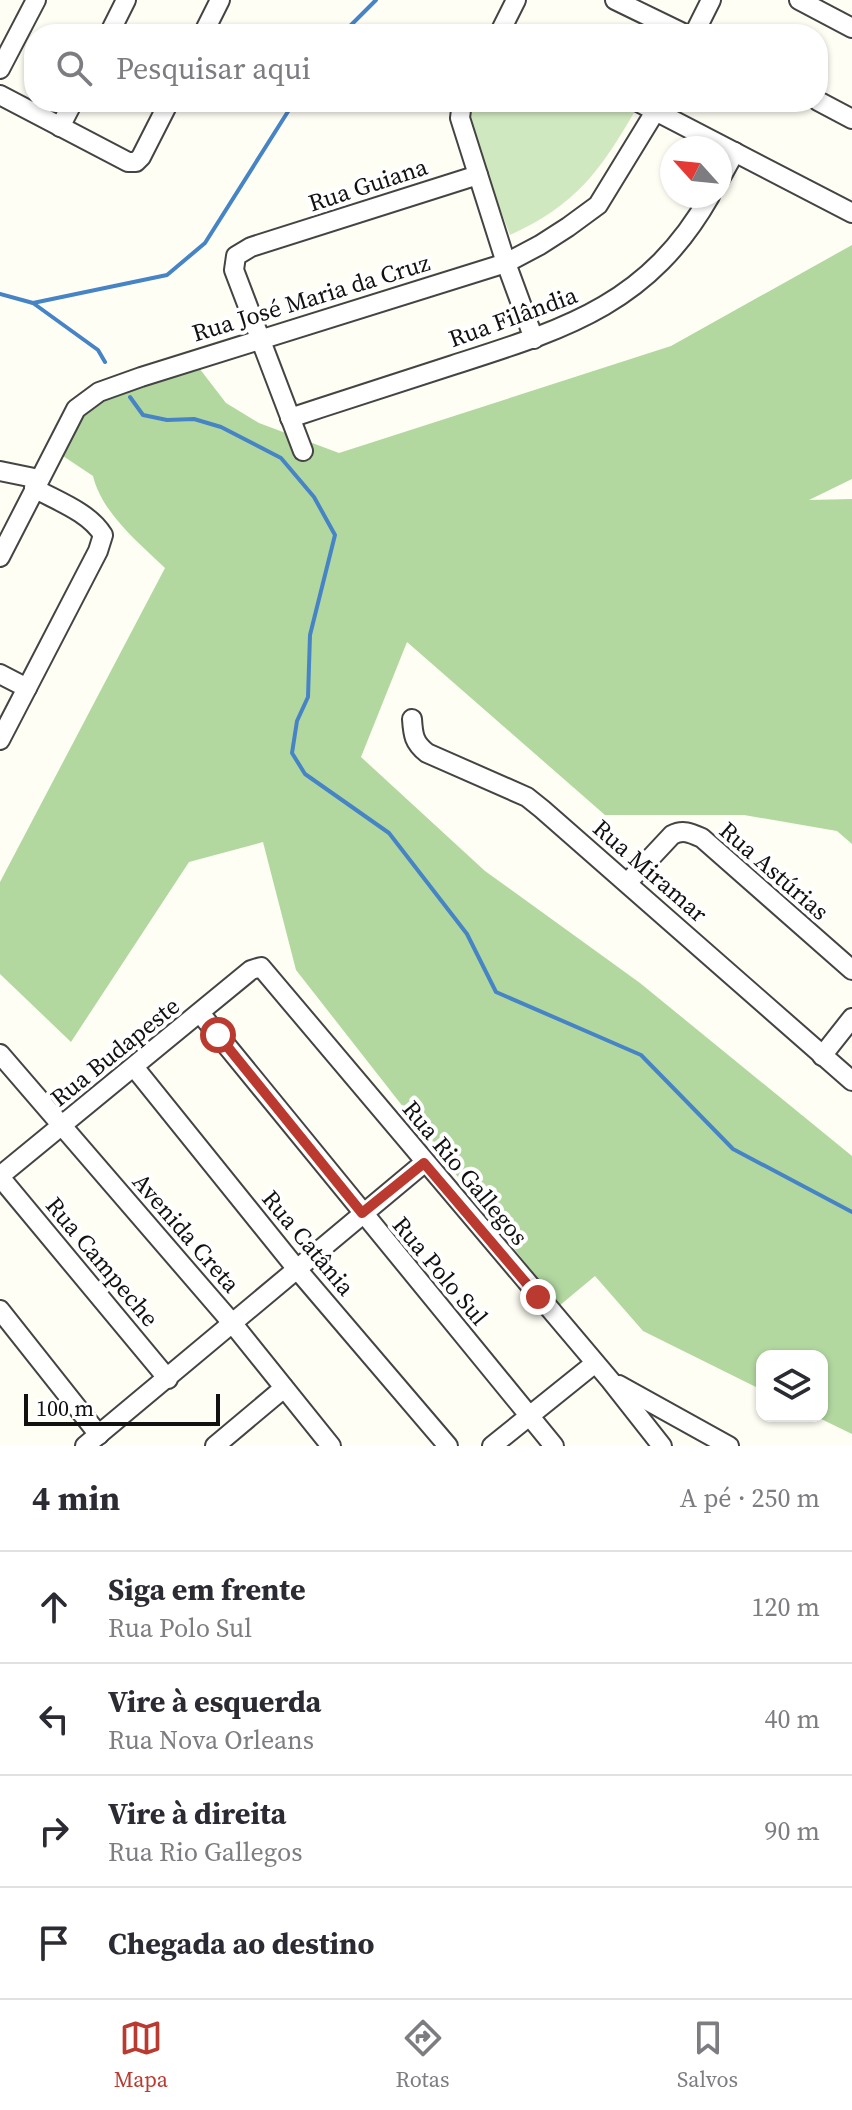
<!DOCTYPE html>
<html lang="pt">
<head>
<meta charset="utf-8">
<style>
  :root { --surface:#fff; --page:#f2f2f3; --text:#2b2b33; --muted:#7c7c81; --line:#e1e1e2; --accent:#ba3a30 }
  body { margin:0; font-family:"Source Serif 4",serif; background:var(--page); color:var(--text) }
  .controls { position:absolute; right:24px; bottom:24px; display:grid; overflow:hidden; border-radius:16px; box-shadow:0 2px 6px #0004 }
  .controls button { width:72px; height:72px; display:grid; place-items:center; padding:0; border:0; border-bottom:2px solid var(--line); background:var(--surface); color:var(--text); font:40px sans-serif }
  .compass { position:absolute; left:660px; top:136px; width:72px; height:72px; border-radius:50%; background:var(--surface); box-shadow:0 2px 6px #0004; rotate:297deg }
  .scale { position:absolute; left:24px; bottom:20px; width:196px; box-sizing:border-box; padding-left:8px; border:4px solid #111; border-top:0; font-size:22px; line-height:28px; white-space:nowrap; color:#111; -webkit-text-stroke:6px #fff; paint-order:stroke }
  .stop { position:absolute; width:24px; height:24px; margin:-18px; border:6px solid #ba3a30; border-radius:50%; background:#fff }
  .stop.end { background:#ba3a30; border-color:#fff; box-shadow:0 2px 8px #0008 }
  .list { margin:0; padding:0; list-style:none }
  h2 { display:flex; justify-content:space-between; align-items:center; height:104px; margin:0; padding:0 32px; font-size:34px }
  h2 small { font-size:26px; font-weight:400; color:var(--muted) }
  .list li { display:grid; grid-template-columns:52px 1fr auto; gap:24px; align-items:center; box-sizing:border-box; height:112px; padding:0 32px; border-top:2px solid var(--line) }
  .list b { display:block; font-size:30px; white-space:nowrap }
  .list p { margin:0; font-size:26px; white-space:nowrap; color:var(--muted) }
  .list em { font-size:26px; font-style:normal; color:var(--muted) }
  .icon { flex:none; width:44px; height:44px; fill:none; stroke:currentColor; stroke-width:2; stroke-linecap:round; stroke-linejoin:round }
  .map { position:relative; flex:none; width:852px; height:1446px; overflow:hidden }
  .search { position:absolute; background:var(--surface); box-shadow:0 2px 6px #0004; left:24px; right:24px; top:24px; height:88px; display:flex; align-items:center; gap:20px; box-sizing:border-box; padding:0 28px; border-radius:32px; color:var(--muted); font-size:30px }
  .sheet { height:552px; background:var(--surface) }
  nav { display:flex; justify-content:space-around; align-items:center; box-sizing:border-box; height:112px; border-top:2px solid var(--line); background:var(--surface); font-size:22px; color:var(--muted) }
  nav a { display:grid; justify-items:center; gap:4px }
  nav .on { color:var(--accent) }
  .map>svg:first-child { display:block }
</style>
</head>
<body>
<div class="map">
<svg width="852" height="1446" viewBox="0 0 852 1446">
  <rect width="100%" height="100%" fill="#fefef5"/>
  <path fill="#d0e8bf" d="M472,102H623L636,109C601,170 576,205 510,235L490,183L468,116Z"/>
  <path fill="#b2d8a0" d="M852,245V479L809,500L852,499V844L837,831L744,815H605L407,642L361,757L485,871L640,983L852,1156V1434L815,1416H822V1356H762V1390L643,1331L595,1276L559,1306L296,970L263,842L189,862L71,1042L0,974V882L165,568C138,542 102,513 93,476L60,454L64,439L91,403L196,364L226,403L259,423L339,453L671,346Z"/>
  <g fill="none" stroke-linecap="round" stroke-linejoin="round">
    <g stroke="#4784c6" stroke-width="4">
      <path d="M342,34L376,0"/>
      <path d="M0,294L33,303L98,350L105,362"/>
      <path d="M33,303L167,275L205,243L294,102"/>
      <path d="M130,397L143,415L167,420L194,419L221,427L281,458L314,497L335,535L310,635L308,697L297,721L292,753L305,774L389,833L467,934L496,992L641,1055L733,1149L852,1212"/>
    </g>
    <g stroke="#444" stroke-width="22">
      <g id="minor">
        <path d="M615,0L685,34"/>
        <path d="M799,0L852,28"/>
        <path d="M109,34L126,0"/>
        <path d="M203,34L220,0"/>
        <path d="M499,34L516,0"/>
        <path d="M694,34L711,0"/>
        <path d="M0,69L36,0"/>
        <path d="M0,95L128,162H136L141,157L169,102"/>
        <path d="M818,101L852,119"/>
        <path d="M462,102L460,118L506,263L534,339"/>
        <path d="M638,102L852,213"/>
        <path d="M60,127L73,102"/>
        <path d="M720,179L735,152"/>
        <path d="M290,418C344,400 398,383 453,365C565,329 648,305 710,196"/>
        <path d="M303,451L234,270L236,256L251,247L478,175"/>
        <path d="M0,471L39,479"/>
        <path d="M0,557L76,409L99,392L141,377L506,263L540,245L568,227L598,205L661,102"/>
        <path d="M0,674L27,688"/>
        <path d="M412,719C413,735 414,743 427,753L527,797L542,809L852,1081"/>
        <path d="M0,740L98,551L103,535C89,512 57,501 34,488"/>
        <path d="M628,882L672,835C683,829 691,833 702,838L852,970"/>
        <path d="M200,1013L554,1446"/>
        <path d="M0,1054L233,1324L331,1446"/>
        <path d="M822,1056L852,1018"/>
        <path d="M134,1067L296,1268L448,1446"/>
        <path d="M0,1176L251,970L261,967L610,1380L662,1446"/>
        <path d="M0,1177L168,1379"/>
        <path d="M0,1310L99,1435"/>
        <path d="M619,1385L729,1446"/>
        <path d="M85,1446L424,1163"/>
        <path d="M215,1446L284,1388"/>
        <path d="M492,1446L594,1364"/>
      </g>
    </g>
    <use href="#minor" stroke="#fff" stroke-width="18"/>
  </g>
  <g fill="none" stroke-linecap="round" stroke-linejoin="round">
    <path stroke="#ba3a30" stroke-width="10" d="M218,1035L362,1213L424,1163L538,1297"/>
  </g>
  <g text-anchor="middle" stroke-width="8" stroke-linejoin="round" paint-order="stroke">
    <g font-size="24" fill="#111" stroke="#fff">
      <text transform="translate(368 185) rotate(-18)" y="8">Rua Guiana</text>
      <text transform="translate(311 298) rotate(-17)" y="8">Rua José Maria da Cruz</text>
      <text transform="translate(513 317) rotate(-20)" y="8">Rua Filândia</text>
      <text transform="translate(650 871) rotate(41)" y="8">Rua Miramar</text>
      <text transform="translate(774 871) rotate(41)" y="8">Rua Astúrias</text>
      <text transform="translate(115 1052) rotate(-39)" y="8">Rua Budapeste</text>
      <text transform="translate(465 1173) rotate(50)" y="8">Rua Rio Gallegos</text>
      <text transform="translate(186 1233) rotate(49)" y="8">Avenida Creta</text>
      <text transform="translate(308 1243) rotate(50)" y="8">Rua Catânia</text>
      <text transform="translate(102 1262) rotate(50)" y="8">Rua Campeche</text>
      <text transform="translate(440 1271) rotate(50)" y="8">Rua Polo Sul</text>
    </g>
  </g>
</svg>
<div class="controls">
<button><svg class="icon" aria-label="layers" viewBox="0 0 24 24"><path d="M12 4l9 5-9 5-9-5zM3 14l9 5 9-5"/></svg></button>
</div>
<svg class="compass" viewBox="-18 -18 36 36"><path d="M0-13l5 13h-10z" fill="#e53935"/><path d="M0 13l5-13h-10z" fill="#7c7c81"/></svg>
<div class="scale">100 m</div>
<div class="stop" style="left:218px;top:1035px"></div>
<div class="stop end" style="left:538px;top:1297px"></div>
<div class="search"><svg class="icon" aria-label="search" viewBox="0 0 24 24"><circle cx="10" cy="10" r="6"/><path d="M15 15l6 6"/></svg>Pesquisar aqui</div>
</div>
<section class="sheet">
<h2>4 min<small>A pé · 250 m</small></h2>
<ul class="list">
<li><svg class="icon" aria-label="ahead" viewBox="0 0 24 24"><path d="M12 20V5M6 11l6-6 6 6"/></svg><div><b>Siga em frente</b><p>Rua Polo Sul</p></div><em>120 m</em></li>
<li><svg class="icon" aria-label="left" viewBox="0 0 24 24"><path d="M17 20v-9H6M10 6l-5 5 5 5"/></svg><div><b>Vire à esquerda</b><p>Rua Nova Orleans</p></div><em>40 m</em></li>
<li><svg class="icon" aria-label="right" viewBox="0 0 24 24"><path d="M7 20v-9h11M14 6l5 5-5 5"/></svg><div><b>Vire à direita</b><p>Rua Rio Gallegos</p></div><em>90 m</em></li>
<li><svg class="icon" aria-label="arrive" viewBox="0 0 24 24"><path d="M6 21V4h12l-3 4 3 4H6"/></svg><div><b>Chegada ao destino</b></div></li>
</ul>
</section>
<nav>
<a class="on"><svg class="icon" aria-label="map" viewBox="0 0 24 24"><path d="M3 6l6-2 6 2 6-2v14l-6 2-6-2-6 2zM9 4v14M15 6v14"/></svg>Mapa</a>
<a><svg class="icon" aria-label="directions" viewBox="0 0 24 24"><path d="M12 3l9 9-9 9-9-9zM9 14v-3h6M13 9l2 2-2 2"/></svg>Rotas</a>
<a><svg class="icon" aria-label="saved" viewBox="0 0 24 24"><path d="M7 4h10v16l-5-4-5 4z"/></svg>Salvos</a>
</nav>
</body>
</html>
